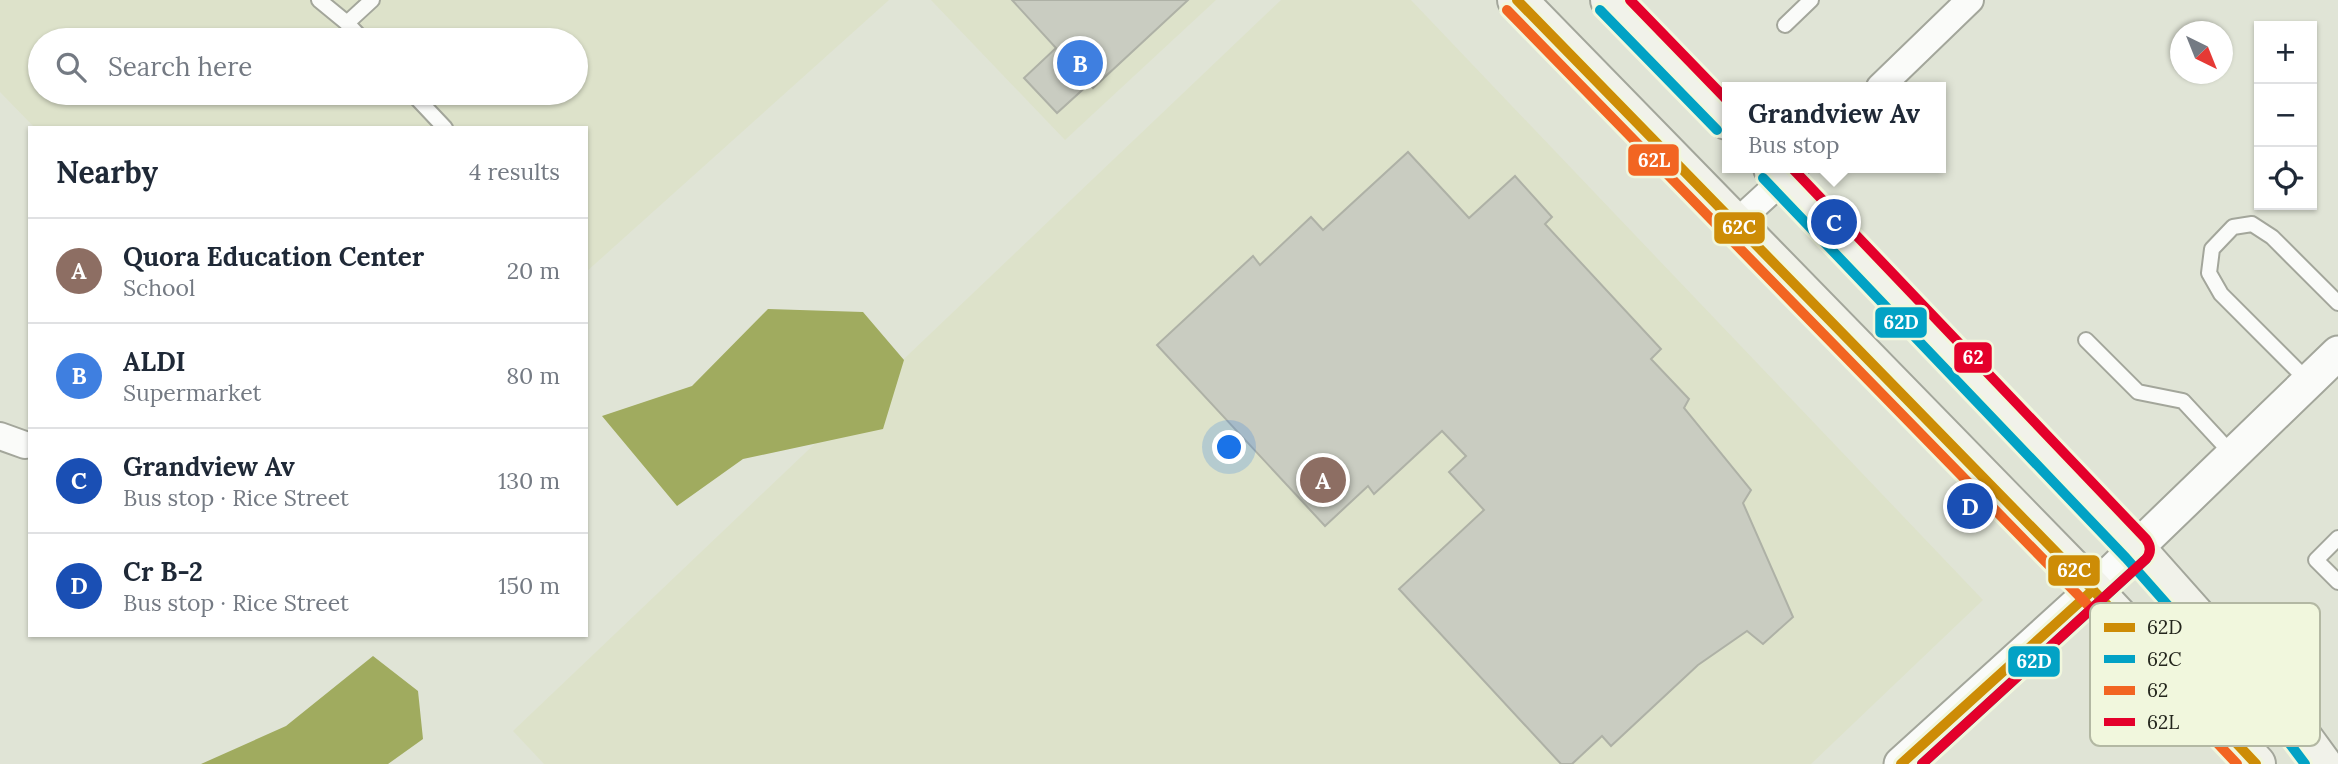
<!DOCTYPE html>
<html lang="en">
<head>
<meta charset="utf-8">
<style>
  :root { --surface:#fff; --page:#f2f2f3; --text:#1f2937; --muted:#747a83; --line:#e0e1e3; --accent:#db2777 }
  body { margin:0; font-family:Lora,serif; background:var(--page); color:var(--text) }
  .controls { position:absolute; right:21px; top:21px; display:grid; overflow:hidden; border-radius:0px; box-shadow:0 2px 5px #0004 }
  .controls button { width:63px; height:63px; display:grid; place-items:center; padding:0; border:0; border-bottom:2px solid var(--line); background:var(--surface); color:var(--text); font:35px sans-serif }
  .compass { position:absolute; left:2170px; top:21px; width:63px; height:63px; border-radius:50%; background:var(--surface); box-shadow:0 2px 5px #0004; rotate:137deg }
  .you { position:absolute; left:1230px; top:448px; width:24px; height:24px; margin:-18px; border:5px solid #fff; border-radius:50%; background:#1a73e8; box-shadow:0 0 0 10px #1a73e833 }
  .badge { display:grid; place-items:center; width:46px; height:46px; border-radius:50%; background:var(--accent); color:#fff; font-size:23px; font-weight:700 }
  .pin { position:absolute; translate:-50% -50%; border:4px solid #fff; box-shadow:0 2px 7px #0006 }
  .popup { position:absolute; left:1722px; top:82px; width:224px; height:91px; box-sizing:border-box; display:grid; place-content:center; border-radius:0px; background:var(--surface); filter:drop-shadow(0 2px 5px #0005); font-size:23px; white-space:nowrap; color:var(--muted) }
  .popup b { font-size:26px; color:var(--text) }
  .popup::after { content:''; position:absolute; left:50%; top:100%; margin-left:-14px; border:14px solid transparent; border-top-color:var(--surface) }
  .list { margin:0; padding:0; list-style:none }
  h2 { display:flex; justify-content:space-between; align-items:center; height:91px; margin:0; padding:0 28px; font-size:30px }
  h2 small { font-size:23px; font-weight:400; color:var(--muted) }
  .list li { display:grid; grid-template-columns:46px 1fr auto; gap:21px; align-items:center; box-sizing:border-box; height:105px; padding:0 28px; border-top:2px solid var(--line) }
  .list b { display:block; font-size:26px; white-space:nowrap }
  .list p { margin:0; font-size:23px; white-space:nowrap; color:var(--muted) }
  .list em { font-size:23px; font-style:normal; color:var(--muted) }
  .icon { flex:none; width:38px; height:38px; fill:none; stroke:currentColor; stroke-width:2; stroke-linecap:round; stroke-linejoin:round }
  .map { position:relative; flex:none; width:2338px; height:764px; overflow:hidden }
  .search { position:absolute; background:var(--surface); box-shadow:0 2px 5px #0004; left:28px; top:28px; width:560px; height:77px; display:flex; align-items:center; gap:18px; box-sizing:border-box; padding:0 24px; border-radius:38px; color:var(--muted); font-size:26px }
  .panel { position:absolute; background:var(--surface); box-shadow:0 2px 5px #0004; left:28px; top:126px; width:560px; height:511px; border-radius:0px }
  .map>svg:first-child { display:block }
</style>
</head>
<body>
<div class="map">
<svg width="2338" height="764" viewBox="0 0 2338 764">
  <rect width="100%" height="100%" fill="#e0e4d6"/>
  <g fill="#dde2ca" fill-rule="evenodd">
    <path d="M0,0H889L586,272V128H35L0,92ZM40,40H576V93H40Z"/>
    <path d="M931,0H1216L1065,140Z"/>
    <path d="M1281,0H1411L1983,600L1811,764H544L513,731Z"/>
  </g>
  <g fill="#a0ab5f">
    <path d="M768,309L863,312L904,360L883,429L743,459L677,506L602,416L692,386Z"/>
    <path d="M373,656L418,691L423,739L388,764H201L286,726Z"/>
  </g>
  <g fill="#c9ccc1" stroke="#aeb1a6" stroke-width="2">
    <path d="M1012,0H1188L1093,88L1089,84L1057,113L1024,78L1056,48Z"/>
    <path d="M1408,152L1469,218L1515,176L1552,217L1545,224L1661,349L1651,359L1689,399L1684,408L1751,490L1743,503L1793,617L1763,644L1747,631L1698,665L1611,746L1602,736L1572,764H1561L1399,589L1484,510L1449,472L1466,456L1442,431L1374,494L1368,486L1325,526L1157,345L1253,256L1260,265L1311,217L1323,230Z"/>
  </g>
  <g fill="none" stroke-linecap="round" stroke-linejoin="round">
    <g stroke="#a3a69b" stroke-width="18">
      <g id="service">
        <path d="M319,0L347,23L363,40"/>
        <path d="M347,23L372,0"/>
        <path d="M1785,25L1811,0"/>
        <path d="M412,93L445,128"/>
        <path d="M2086,340L2138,392L2183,401L2233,455"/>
        <path d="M2309,382L2221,294L2209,273L2212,249L2233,227L2252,224L2272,237L2338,303"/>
        <path d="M2338,538L2316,560L2338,582"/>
      </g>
    </g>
    <g stroke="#a3a69b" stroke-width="30">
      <g id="minor">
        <path d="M1880,87L1970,0"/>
        <path d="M1736,223L1795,169"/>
        <path d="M0,436L25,445"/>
      </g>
    </g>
    <g stroke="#a3a69b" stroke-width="37">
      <path id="tertiary" d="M1901,764L2093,590L2338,353"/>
    </g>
    <g stroke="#a3a69b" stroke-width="42">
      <g id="secondary">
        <path d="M1517,0L2093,590L2256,764"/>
        <path d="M1610,0L1727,120"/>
        <path d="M1773,168L2136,549L2298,731L2322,764"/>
      </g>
    </g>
    <use href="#service" stroke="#fafbf9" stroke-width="14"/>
    <use href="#minor" stroke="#fafbf9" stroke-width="26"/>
    <use href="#tertiary" stroke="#fafbf9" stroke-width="33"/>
    <use href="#secondary" stroke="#f1f2ea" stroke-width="38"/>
    <g stroke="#f1f7dd" stroke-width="16">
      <g id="bus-1">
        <path d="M1517,0L2093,590L2256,764"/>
        <path d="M1901,764L2093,590"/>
      </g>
    </g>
    <g stroke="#f1f7dd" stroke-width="16">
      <g id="bus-2">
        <path d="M1600,10L1717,130"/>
        <path d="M1763,178L2126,558L2287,740L2305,764"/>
        <path d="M1922,764L2146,559"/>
      </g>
    </g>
    <g stroke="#f1f7dd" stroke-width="16">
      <path id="bus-3" d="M1507,10L2083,600L2237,764"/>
    </g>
    <g stroke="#f1f7dd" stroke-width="16">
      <g id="bus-4">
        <path d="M1630,0L1727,100"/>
        <path d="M1792,168L2146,539C2151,546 2151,553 2146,559L1922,764"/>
      </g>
    </g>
    <use href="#bus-1" stroke="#cd8c06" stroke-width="10"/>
    <use href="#bus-2" stroke="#02a2c5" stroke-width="10"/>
    <use href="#bus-3" stroke="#f26522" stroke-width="10"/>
    <use href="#bus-4" stroke="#e4002b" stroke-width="10"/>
  </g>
  <rect x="2090" y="603" width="230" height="143" rx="10" fill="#f1f7dd" stroke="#b3b8a3" stroke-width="2"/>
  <rect x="2104" y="623" width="31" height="9" fill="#cd8c06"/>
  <rect x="2104" y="655" width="31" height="8" fill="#02a2c5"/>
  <rect x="2104" y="686" width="31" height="9" fill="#f26522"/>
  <rect x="2104" y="718" width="31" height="8" fill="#e4002b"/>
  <g font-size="19" fill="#23251c">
    <text x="2147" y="634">62D</text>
    <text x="2147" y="666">62C</text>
    <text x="2147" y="697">62</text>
    <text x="2147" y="729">62L</text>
  </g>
  <g stroke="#f1f7dd" stroke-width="2.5">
    <rect x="1627" y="143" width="53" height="34" rx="7" fill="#f26522"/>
    <rect x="1713" y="211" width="53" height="34" rx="7" fill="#cd8c06"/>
    <rect x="1874" y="306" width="54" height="33" rx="7" fill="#02a2c5"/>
    <rect x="1953" y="341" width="40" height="33" rx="7" fill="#e4002b"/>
    <rect x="2047" y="554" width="54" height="33" rx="7" fill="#cd8c06"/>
    <rect x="2007" y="645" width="54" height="33" rx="7" fill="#02a2c5"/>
  </g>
  <g font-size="19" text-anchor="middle" font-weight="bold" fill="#fff">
    <text x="1654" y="167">62L</text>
    <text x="1739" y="234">62C</text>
    <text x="1901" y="329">62D</text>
    <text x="1973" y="364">62</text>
    <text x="2074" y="577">62C</text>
    <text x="2034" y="668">62D</text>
  </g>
</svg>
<div class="controls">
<button>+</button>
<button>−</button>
<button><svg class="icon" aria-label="locate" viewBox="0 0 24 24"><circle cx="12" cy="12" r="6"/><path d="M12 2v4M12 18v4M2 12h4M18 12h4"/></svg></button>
</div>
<svg class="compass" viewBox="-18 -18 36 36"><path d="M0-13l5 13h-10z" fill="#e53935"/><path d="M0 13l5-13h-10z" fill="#747a83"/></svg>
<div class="you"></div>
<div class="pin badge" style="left:1323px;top:480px;background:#8d6e63">A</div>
<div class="pin badge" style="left:1080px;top:63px;background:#3f7fe0">B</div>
<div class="pin badge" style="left:1834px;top:222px;background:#1a4fb4">C</div>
<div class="popup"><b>Grandview Av</b>Bus stop</div>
<div class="pin badge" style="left:1970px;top:506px;background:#1a4fb4">D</div>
<div class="search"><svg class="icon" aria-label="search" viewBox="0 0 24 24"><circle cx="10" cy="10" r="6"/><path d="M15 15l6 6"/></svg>Search here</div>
<section class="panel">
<h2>Nearby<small>4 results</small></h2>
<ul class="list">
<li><span class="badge" style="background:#8d6e63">A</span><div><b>Quora Education Center</b><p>School</p></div><em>20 m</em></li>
<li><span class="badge" style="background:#3f7fe0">B</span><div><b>ALDI</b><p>Supermarket</p></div><em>80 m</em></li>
<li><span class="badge" style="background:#1a4fb4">C</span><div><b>Grandview Av</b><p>Bus stop · Rice Street</p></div><em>130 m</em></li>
<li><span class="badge" style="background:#1a4fb4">D</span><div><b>Cr B-2</b><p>Bus stop · Rice Street</p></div><em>150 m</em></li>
</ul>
</section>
</div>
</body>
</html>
